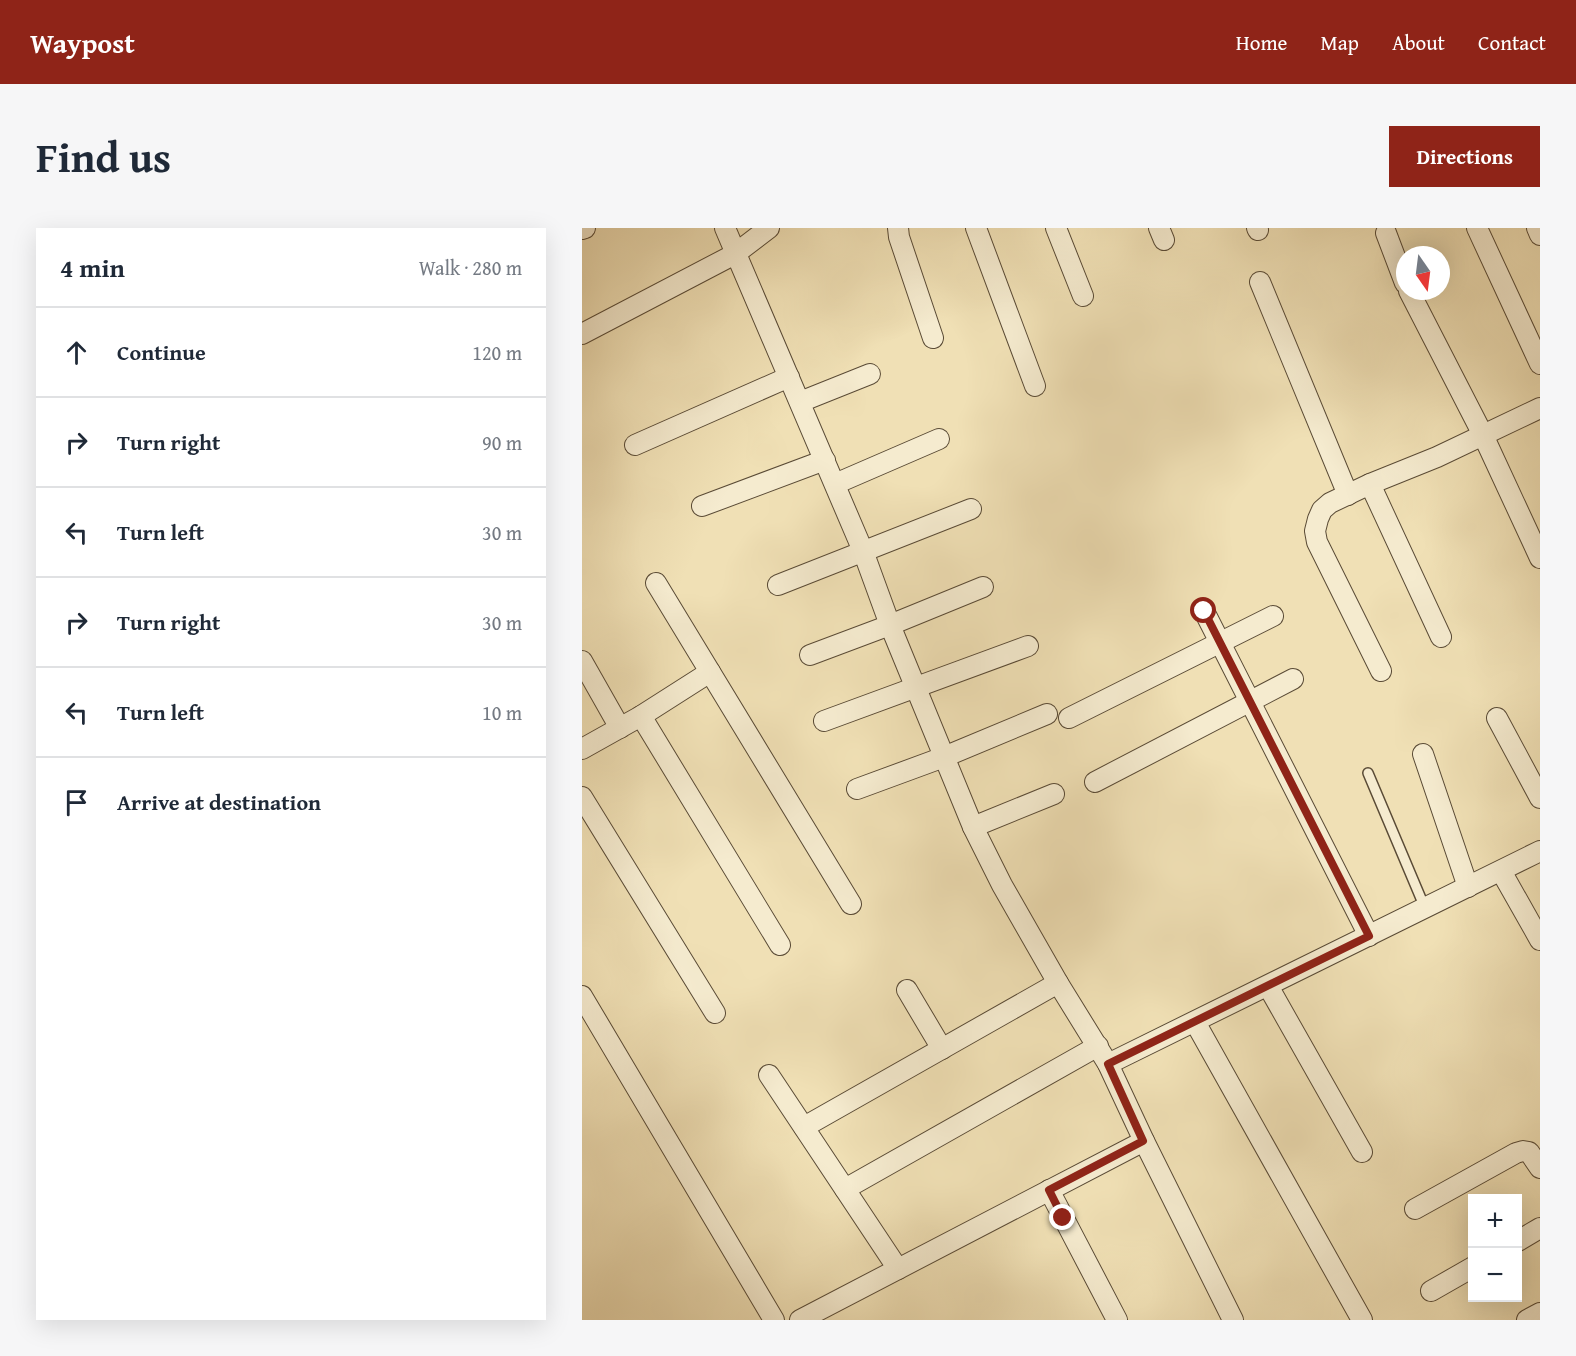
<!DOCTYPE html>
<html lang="en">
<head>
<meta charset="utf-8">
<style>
  :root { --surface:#fff; --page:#f6f6f7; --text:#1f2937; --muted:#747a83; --line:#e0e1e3; --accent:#8f2418 }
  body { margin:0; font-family:"Gentium Book Plus",serif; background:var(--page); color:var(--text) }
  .controls { position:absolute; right:18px; bottom:18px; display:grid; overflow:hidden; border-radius:0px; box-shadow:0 6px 24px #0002 }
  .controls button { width:54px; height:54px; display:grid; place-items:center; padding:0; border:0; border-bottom:2px solid var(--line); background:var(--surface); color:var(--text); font:30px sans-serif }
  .compass { position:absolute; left:814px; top:18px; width:54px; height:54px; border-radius:50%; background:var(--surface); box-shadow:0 6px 24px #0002; rotate:166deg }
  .stop { position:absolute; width:18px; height:18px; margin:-14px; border:4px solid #8f2418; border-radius:50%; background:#fff }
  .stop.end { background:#8f2418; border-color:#fff; box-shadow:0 2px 6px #0008 }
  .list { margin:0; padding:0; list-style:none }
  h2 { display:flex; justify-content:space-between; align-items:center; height:78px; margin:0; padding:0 24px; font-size:26px }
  h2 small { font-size:20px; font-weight:400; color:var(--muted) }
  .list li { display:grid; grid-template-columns:39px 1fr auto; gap:18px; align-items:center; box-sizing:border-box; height:90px; padding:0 24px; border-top:2px solid var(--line) }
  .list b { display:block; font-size:22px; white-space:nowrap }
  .list em { font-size:20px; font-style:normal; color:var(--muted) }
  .icon { flex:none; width:33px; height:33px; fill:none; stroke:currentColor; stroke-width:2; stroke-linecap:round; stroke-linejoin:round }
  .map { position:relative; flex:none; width:958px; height:1092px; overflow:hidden; border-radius:0px }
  header { display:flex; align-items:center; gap:36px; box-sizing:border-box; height:84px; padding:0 30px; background:var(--accent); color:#fff }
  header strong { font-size:28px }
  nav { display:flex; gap:33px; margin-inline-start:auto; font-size:21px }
  .intro { display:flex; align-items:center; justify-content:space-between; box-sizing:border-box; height:144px; padding:0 36px }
  h1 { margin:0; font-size:42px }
  .button { padding:15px 27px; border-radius:0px; background:var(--accent); color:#fff; font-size:21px; font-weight:700 }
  main { display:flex; gap:36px; padding:0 36px }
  aside { flex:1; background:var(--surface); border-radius:0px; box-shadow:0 6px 24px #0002 }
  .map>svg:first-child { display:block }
</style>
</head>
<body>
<header>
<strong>Waypost</strong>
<nav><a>Home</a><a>Map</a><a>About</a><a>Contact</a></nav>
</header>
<div class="intro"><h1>Find us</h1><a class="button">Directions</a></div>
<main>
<aside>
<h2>4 min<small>Walk · 280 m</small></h2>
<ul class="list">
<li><svg class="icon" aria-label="ahead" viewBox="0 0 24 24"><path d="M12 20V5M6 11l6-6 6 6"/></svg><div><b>Continue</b></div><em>120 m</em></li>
<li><svg class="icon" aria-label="right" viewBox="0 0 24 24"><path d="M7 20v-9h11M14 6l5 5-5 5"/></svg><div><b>Turn right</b></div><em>90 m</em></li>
<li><svg class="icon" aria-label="left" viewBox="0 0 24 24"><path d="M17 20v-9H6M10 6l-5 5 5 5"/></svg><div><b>Turn left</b></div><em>30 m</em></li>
<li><svg class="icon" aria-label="right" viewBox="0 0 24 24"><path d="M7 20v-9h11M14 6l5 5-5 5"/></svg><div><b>Turn right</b></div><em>30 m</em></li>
<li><svg class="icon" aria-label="left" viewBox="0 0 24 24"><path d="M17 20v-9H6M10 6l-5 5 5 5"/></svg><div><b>Turn left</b></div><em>10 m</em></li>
<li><svg class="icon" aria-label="arrive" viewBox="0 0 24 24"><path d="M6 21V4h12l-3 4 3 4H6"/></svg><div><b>Arrive at destination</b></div></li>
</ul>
</aside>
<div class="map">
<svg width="958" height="1092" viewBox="0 0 958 1092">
  <rect width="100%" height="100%" fill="#f0e0b5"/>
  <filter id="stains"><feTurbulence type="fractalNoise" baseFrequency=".00333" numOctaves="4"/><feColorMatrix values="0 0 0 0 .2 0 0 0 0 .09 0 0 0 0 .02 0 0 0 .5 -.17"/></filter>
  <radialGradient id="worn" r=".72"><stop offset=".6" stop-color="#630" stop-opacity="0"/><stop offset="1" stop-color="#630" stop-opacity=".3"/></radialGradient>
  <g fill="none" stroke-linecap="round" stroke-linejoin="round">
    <g stroke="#5a4b36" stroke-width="12">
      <path id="service" d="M786,545L843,680"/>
    </g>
    <g stroke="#5a4b36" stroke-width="22">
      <g id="minor">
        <path d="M143,0L281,323L308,397L391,599L420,657L476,755L526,836L562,913L651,1092"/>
        <path d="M316,0L317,9L351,110"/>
        <path d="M394,0L453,158"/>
        <path d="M474,0L501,68"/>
        <path d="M577,0L582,12"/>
        <path d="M675,0L676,2"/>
        <path d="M895,0L958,136"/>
        <path d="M955,0L958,7"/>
        <path d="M0,1L3,0"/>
        <path d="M804,5L823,55"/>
        <path d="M678,54L766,267"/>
        <path d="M827,63L901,207L958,330"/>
        <path d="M0,106L153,26L187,0"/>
        <path d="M218,174L288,146"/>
        <path d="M53,217L207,149"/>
        <path d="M253,256L357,211"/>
        <path d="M788,256L859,409"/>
        <path d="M120,278L243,232"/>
        <path d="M74,355L269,676"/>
        <path d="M196,357L389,281"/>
        <path d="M622,383L787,708"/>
        <path d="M228,427L308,397L401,359"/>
        <path d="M0,433L38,500"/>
        <path d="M799,443L735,314L733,303L736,291L740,282L748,275L788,256L855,229L958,180"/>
        <path d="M59,488L198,717"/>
        <path d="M487,490L691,388"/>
        <path d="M915,490L958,570"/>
        <path d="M242,493L446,418"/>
        <path d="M0,521L59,488L128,444"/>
        <path d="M841,526L886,659"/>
        <path d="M513,554L711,451"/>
        <path d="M275,561L362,529L465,486"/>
        <path d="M0,569L133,785"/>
        <path d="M391,599L472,566"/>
        <path d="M919,643L958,712"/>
        <path d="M686,758L780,924"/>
        <path d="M325,762L360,821"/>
        <path d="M0,768L192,1092"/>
        <path d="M613,794L780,1092"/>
        <path d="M526,836L958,623"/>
        <path d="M187,847L316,1041"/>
        <path d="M222,899L476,755"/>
        <path d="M263,961L516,818"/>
        <path d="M467,962L535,1092"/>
        <path d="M833,981L934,925L941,923L947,924L958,940"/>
        <path d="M936,1013L958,1000"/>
        <path d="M849,1063L891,1039"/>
        <path d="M218,1092L562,913"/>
        <path d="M945,1092L958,1085"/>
      </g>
    </g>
    <use href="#service" stroke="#f5ebcf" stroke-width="9"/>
    <use href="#minor" stroke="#f5ebcf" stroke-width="20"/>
  </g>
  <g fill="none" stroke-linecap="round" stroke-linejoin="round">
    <path stroke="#8f2418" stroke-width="8" d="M481,990L467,962L561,913L526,836L787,708L622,383"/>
  </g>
  <rect width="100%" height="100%" filter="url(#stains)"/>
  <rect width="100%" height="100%" fill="url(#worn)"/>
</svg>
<div class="controls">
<button>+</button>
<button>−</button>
</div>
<svg class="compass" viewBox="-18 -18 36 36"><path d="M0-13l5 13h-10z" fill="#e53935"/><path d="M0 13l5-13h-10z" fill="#747a83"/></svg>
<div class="stop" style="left:622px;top:383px"></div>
<div class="stop end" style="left:481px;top:990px"></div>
</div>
</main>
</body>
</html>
